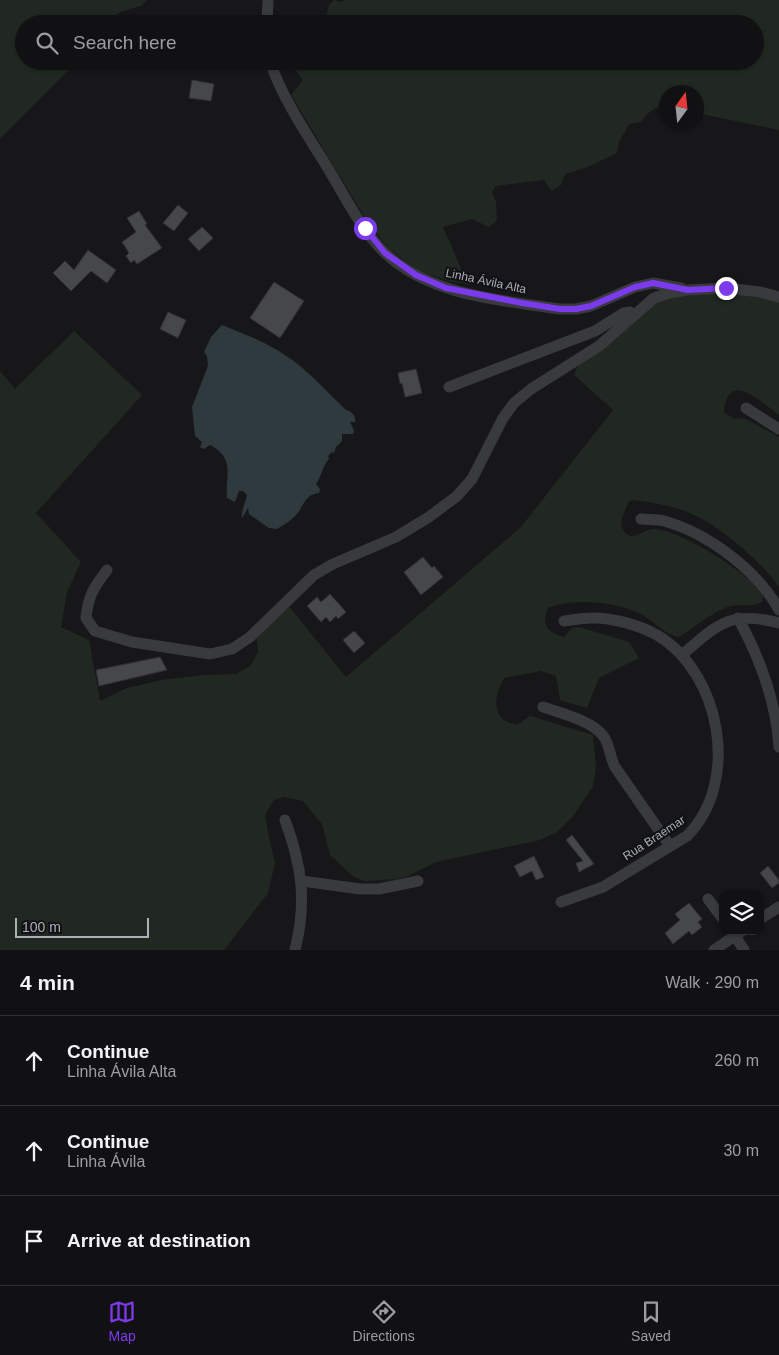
<!DOCTYPE html>
<html lang="en">
<head>
<meta charset="utf-8">
<style>
  :root { --surface:#111113; --page:#1a1a1c; --text:#f1f3f6; --muted:#9c9da0; --line:#303133; --accent:#7c3aed }
  body { margin:0; font-family:Arial,sans-serif; background:var(--page); color:var(--text) }
  .controls { position:absolute; right:15px; bottom:15px; display:grid; overflow:hidden; border-radius:10px; box-shadow:0 1px 4px #0004 }
  .controls button { width:45px; height:45px; display:grid; place-items:center; padding:0; border:0; border-bottom:1px solid var(--line); background:var(--surface); color:var(--text); font:25px sans-serif }
  .compass { position:absolute; left:659px; top:85px; width:45px; height:45px; border-radius:50%; background:var(--surface); box-shadow:0 1px 4px #0004; rotate:15deg }
  .scale { position:absolute; left:15px; bottom:12px; width:134px; box-sizing:border-box; padding-left:5px; border:2px solid #a9b0b8; border-top:0; font-size:14px; line-height:18px; white-space:nowrap; color:#a9b0b8; -webkit-text-stroke:4px #121214; paint-order:stroke }
  .stop { position:absolute; width:15px; height:15px; margin:-11px; border:4px solid #7c3aed; border-radius:50%; background:#fff }
  .stop.end { background:#7c3aed; border-color:#fff; box-shadow:0 1px 5px #0008 }
  .list { margin:0; padding:0; list-style:none }
  h2 { display:flex; justify-content:space-between; align-items:center; height:65px; margin:0; padding:0 20px; font-size:21px }
  h2 small { font-size:16px; font-weight:400; color:var(--muted) }
  .list li { display:grid; grid-template-columns:32px 1fr auto; gap:15px; align-items:center; box-sizing:border-box; height:90px; padding:0 20px; border-top:1px solid var(--line) }
  .list b { display:block; font-size:19px; white-space:nowrap }
  .list p { margin:0; font-size:16px; white-space:nowrap; color:var(--muted) }
  .list em { font-size:16px; font-style:normal; color:var(--muted) }
  .icon { flex:none; width:28px; height:28px; fill:none; stroke:currentColor; stroke-width:2; stroke-linecap:round; stroke-linejoin:round }
  .map { position:relative; flex:none; width:779px; height:950px; overflow:hidden }
  .search { position:absolute; background:var(--surface); box-shadow:0 1px 4px #0004; left:15px; right:15px; top:15px; height:55px; display:flex; align-items:center; gap:12px; box-sizing:border-box; padding:0 18px; border-radius:28px; color:var(--muted); font-size:19px }
  .sheet { height:335px; background:var(--surface) }
  nav { display:flex; justify-content:space-around; align-items:center; box-sizing:border-box; height:70px; border-top:1px solid var(--line); background:var(--surface); font-size:14px; color:var(--muted) }
  nav a { display:grid; justify-items:center; gap:2px }
  nav .on { color:var(--accent) }
  .map>svg:first-child { display:block }
</style>
</head>
<body>
<div class="map">
<svg width="779" height="950" viewBox="0 0 779 950">
  <rect width="100%" height="100%" fill="#171719"/>
  <g fill="#212821">
    <path d="M0,0H147L141,6L120,12L105,24H24V61H74L73,66L0,139Z"/>
    <path d="M334,0L342,2L344,0H779V130L697,113L696,92H666V107C655,105 647,113 641,122L629,124L619,142L617,153L588,167L565,174L561,185L551,191L544,180L496,186L492,192L496,202L497,221L488,227L473,219L443,227L468,284L452,282L418,271L389,249L367,221L291,95L303,80L293,66L298,61H755V24H324L329,5Z"/>
    <path d="M727,292L779,301V415C761,402 727,369 724,412L734,419L744,418L779,437V587C762,562 721,527 694,515C675,506 654,503 634,500L629,501C626,509 618,522 623,530C632,544 643,529 654,529C657,529 662,530 665,531C691,538 750,573 763,596L762,602C751,608 738,603 727,607C710,614 694,627 679,637C666,635 657,624 646,617C622,602 575,597 548,608C541,626 547,632 564,637L572,628L579,627L629,642L639,658L599,678L587,708L560,700L556,676L541,671L504,678C497,691 490,712 506,721C509,723 514,724 517,725L530,716L593,735L596,766L593,786L574,815L557,832L540,840L436,862L408,876L397,879L365,881L354,877L330,855L322,824L303,801L284,797L274,800L265,814L268,833L275,863L268,893L224,950H0V371L15,389L74,331L142,395L36,513L81,562L67,592L61,627L89,640L100,701L127,688L161,680L204,675L236,674L251,665L258,652L256,635L288,605L346,677L521,527L613,410L574,375L580,361L657,302L671,297Z"/>
  </g>
  <path fill="#2f3a3e" d="M222,325C244,334 266,342 285,355C307,369 326,391 345,409C351,412 356,414 355,422H350L354,430L353,434H342V441L336,447L334,453L332,452L328,456L329,459C322,466 322,476 316,484L320,489L319,493C307,494 305,502 299,511C295,518 284,525 277,529L269,528L249,514L248,508L242,518C241,509 246,503 247,495L243,491H239L235,502L227,498C225,475 236,459 210,445L204,449L200,447L202,442L195,436L192,407L208,366L207,356L204,352L211,337Z"/>
  <g fill="#46474b" stroke="#313134">
    <path d="M192,80L214,84L211,101L189,98Z"/>
    <path d="M178,205L188,213L174,231L163,223Z"/>
    <path d="M139,211L147,224L145,225L162,248L137,264L134,260L131,263L126,256L129,253L122,242L136,232L127,218Z"/>
    <path d="M202,227L213,238L199,251L188,239Z"/>
    <path d="M88,250L116,270L107,283L91,271L71,291L53,273L65,261L74,270Z"/>
    <path d="M274,282L304,301L280,338L250,318Z"/>
    <path d="M168,312L186,320L178,338L160,329Z"/>
    <path d="M416,369L422,393L405,397L402,383L400,384L398,373Z"/>
    <path d="M423,557L432,568L434,566L443,577L421,595L404,572Z"/>
    <path d="M330,594L346,612L338,619L336,616L330,622L326,617L321,622L307,606L317,597L321,602Z"/>
    <path d="M354,631L365,643L354,653L343,640Z"/>
    <path d="M160,657L167,670L99,686L96,670Z"/>
    <path d="M572,835L594,864L579,872L576,863L583,861L566,840Z"/>
    <path d="M534,856L544,877L536,880L532,871L520,877L514,866Z"/>
    <path d="M768,866L779,880V883L772,888L760,873Z"/>
    <path d="M689,903L702,919L698,922L702,927L692,935L689,931L673,944L665,933L680,920L675,914Z"/>
  </g>
  <g fill="none" stroke-linecap="round" stroke-linejoin="round">
    <g stroke="#383a3d" stroke-width="11">
      <path d="M267,24L268,0"/>
      <path d="M270,61C280,94 307,135 326,165C343,193 361,230 385,253C431,296 500,300 560,309H576L591,306L635,287L653,283L681,288"/>
      <path d="M449,387L595,331L624,313L630,312L633,315"/>
      <path d="M746,408L779,429"/>
      <path d="M641,519C649,520 657,519 664,521C708,533 758,571 779,610"/>
      <path d="M107,570C94,587 88,596 86,618L95,631L132,642L210,654L232,649L250,637L314,575L333,564L396,537L429,517L457,496L472,479L503,418L514,403L531,389L599,346L654,298L669,293L688,290L726,288L760,292L779,297"/>
      <path d="M738,618C760,658 776,702 779,747"/>
      <path d="M682,655C717,624 731,610 779,623"/>
      <path d="M543,707C561,713 593,721 604,737C610,746 610,758 615,767L670,846"/>
      <path d="M285,820C302,866 307,902 295,950"/>
      <path d="M302,881L360,889H379L418,881"/>
      <path d="M708,899L723,919"/>
      <path d="M561,902L603,887L687,836C741,782 721,673 657,635C639,625 610,617 591,618C582,618 573,620 564,621"/>
      <path d="M760,919L779,907"/>
      <path d="M732,931L744,950"/>
      <path d="M714,950L742,931"/>
    </g>
  </g>
  <g fill="none" stroke-linecap="round" stroke-linejoin="round">
    <path stroke="#7c3aed" stroke-width="6" d="M365,228L385,253L416,275L446,288L522,303L560,309H576L591,306L635,287L653,283L688,290L726,288"/>
  </g>
  <g text-anchor="middle" stroke-width="4.5" stroke-linejoin="round" paint-order="stroke">
    <g font-size="12" fill="#a9b0b8" stroke="#121214">
      <text transform="translate(486 281) rotate(12)" y="4">Linha Ávila Alta</text>
      <text transform="translate(654 838) rotate(-33)" y="4">Rua Braemar</text>
    </g>
  </g>
</svg>
<div class="controls">
<button><svg class="icon" aria-label="layers" viewBox="0 0 24 24"><path d="M12 4l9 5-9 5-9-5zM3 14l9 5 9-5"/></svg></button>
</div>
<svg class="compass" viewBox="-18 -18 36 36"><path d="M0-13l5 13h-10z" fill="#e53935"/><path d="M0 13l5-13h-10z" fill="#9c9da0"/></svg>
<div class="scale">100 m</div>
<div class="stop" style="left:365px;top:228px"></div>
<div class="stop end" style="left:726px;top:288px"></div>
<div class="search"><svg class="icon" aria-label="search" viewBox="0 0 24 24"><circle cx="10" cy="10" r="6"/><path d="M15 15l6 6"/></svg>Search here</div>
</div>
<section class="sheet">
<h2>4 min<small>Walk · 290 m</small></h2>
<ul class="list">
<li><svg class="icon" aria-label="ahead" viewBox="0 0 24 24"><path d="M12 20V5M6 11l6-6 6 6"/></svg><div><b>Continue</b><p>Linha Ávila Alta</p></div><em>260 m</em></li>
<li><svg class="icon" aria-label="ahead" viewBox="0 0 24 24"><path d="M12 20V5M6 11l6-6 6 6"/></svg><div><b>Continue</b><p>Linha Ávila</p></div><em>30 m</em></li>
<li><svg class="icon" aria-label="arrive" viewBox="0 0 24 24"><path d="M6 21V4h12l-3 4 3 4H6"/></svg><div><b>Arrive at destination</b></div></li>
</ul>
</section>
<nav>
<a class="on"><svg class="icon" aria-label="map" viewBox="0 0 24 24"><path d="M3 6l6-2 6 2 6-2v14l-6 2-6-2-6 2zM9 4v14M15 6v14"/></svg>Map</a>
<a><svg class="icon" aria-label="directions" viewBox="0 0 24 24"><path d="M12 3l9 9-9 9-9-9zM9 14v-3h6M13 9l2 2-2 2"/></svg>Directions</a>
<a><svg class="icon" aria-label="saved" viewBox="0 0 24 24"><path d="M7 4h10v16l-5-4-5 4z"/></svg>Saved</a>
</nav>
</body>
</html>
